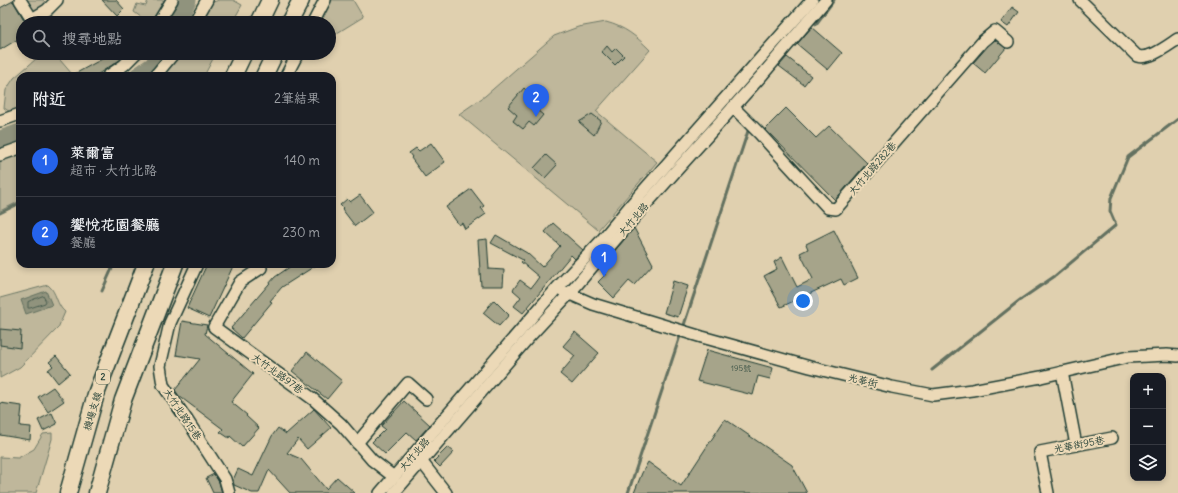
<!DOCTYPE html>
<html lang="zh-TW">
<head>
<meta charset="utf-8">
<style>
  :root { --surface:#171b24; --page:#20242c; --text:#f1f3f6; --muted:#9ea1a6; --line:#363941; --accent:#2563eb }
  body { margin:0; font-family:Delius,"LXGW WenKai TC",sans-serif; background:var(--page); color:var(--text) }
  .controls { position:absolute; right:12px; bottom:12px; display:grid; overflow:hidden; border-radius:8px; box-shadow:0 2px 6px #0003 }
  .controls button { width:36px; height:36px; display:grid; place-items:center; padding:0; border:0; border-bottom:1px solid var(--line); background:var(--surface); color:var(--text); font:20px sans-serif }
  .you { position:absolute; left:803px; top:301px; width:14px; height:14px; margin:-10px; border:3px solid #fff; border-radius:50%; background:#1a73e8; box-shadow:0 0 0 6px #1a73e833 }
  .badge { display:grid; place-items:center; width:26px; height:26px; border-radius:50%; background:var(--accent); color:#fff; font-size:13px; font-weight:700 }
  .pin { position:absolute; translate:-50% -33px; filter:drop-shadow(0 1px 2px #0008) }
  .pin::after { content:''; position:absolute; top:21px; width:14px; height:12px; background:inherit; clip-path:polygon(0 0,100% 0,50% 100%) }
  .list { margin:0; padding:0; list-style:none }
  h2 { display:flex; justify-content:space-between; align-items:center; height:52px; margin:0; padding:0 16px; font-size:17px }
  h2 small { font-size:13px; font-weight:400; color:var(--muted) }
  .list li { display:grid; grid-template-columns:26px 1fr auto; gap:12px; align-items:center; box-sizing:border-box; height:72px; padding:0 16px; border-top:1px solid var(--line) }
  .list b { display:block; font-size:15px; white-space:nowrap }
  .list p { margin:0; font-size:13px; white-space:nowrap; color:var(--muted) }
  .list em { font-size:13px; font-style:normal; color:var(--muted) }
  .icon { flex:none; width:22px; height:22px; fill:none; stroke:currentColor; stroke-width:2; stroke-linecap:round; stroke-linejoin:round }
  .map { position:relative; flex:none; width:1178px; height:493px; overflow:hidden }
  .search { position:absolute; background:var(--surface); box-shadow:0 2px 6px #0003; left:16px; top:16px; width:320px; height:44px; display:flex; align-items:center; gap:10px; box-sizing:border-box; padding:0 14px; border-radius:22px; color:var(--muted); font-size:15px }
  .panel { position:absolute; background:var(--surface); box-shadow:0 2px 6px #0003; left:16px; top:72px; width:320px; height:196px; border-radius:12px }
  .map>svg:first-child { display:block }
</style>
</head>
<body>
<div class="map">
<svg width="1178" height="493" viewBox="0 0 1178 493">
  <rect width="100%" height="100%" fill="#e0d0af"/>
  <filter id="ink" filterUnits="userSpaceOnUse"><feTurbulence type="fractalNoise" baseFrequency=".025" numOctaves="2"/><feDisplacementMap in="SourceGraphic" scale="8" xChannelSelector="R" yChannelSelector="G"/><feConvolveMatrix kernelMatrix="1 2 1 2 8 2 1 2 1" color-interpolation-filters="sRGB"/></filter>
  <g filter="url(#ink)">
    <g fill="#bfb79b" stroke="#6f7a68">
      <path d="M27,0H43L47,4L35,12Z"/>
      <path d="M148,0H165L152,23H149L134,12L137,4L146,6Z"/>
      <path d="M219,0H233L242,5L232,23H200L213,2Z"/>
      <path d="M332,0H353L363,17L329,38V23H320Z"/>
      <path d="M606,22C625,27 636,36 650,50L596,111L657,162L598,230L459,114L485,96L554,36L578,27Z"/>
      <path d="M43,53H54L72,74L68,76H20V109L12,113L4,108L6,90L14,78Z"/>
      <path d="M179,53H216L204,76H159Z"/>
      <path d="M20,154V201L0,211V161Z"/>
      <path d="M48,285C57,292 56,305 65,312L58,328L20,367L0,378V298Z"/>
      <path d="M52,433V439L36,493H0V457L18,458L34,449L43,434Z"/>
    </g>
    <path fill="#90937d" stroke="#637160" d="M46,291L52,305L26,314L21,300Z"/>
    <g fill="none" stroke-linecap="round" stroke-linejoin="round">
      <path stroke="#4c5f51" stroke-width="1" d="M43,296L46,301L45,303L30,308H28V302Z"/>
      <g stroke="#637160" stroke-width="3">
        <path d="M816,24L834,0"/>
        <path d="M0,213L20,203"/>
        <path d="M102,291L114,264"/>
        <path d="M683,328L749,128"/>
        <path d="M932,370L1020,300L1055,276L1116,225L1110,211L1111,198L1128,157L1178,119"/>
        <path d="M628,493L681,333"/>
      </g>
      <g stroke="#90937d" stroke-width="17">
        <path d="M177,23L188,0"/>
        <path d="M137,76L153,65L160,53"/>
        <path d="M0,139L20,132"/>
      </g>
    </g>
    <g fill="#a6a48a" stroke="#1f3d34">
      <path d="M102,0H116L124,9L117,16Z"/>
      <path d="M13,1L26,23H23V36L0,50V8Z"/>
      <path d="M1012,7L1019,12L1008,27L1001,22Z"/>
      <path d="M812,27L842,53L828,70L797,44Z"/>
      <path d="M995,40L1006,48L985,73L973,63L988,46Z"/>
      <path d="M607,46L612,52L616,48L624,56L615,65L602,52Z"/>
      <path d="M113,53H126L120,60L95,76H71Z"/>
      <path d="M787,57L811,76L804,85L779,66Z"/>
      <path d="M524,88L532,96L537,93L541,94L542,98L540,103L542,106L538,111L543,115L534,126L529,122L523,129L513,121L517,115L508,107Z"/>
      <path d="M786,108L816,138L829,126L867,163L835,200L765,129Z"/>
      <path d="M592,114L601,121L594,135L579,122Z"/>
      <path d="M431,143L445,162L425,177L411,158L412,157L409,153L416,148L419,151Z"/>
      <path d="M546,155L557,165L545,178L534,168Z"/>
      <path d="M471,189L484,206L481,208L486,214L465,229L462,223L459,225L446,207Z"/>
      <path d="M360,195L373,212L355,226L342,209L343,208L340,205L347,199L350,202Z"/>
      <path d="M553,223L583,250L575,259L571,255L523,313L514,306L521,297L513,290L520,280L531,288L539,277L521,262L523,260L491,243L496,235L527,253L542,267L560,246L545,232Z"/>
      <path d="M634,228L653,264L634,285L629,281L614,298L598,282L607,273L601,267Z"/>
      <path d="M834,230L858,278L844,285L841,279L781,307L764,276L777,269L774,262L782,257L797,287L813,279L800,253L808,249L806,244Z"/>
      <path d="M487,239L489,269L504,270L503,286H481L478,240Z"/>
      <path d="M207,264H234L209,318L187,308Z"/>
      <path d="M294,264H318L282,287L270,301L272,302L242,338L231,328L275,277Z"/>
      <path d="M673,281L688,286L678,317L664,313Z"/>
      <path d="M494,300L509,315L499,326L483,313Z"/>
      <path d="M182,321L207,325L205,334L253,374L231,402L247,415L246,416L259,428L242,447L230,436L229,438L220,432L223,429L179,396L175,390L200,359L176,355Z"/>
      <path d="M0,329L21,331L20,348L0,345Z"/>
      <path d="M575,332L599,353L572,384L560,374L575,356L563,346Z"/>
      <path d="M707,350L773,368L770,379L758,376L753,395L697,381Z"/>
      <path d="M307,352L342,381L327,399L292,371Z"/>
      <path d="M56,356L70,373L58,383L48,370L53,366L49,362Z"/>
      <path d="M53,387L64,401L48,412L38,397Z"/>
      <path d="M404,401L430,425L416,440L407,432L385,454L372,442L385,429L381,426Z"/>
      <path d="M0,403L22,406L20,426L31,427L30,440L0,435Z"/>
      <path d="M314,409L331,428L307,449L298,439L287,453L301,459L326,489L337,477L355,493H290L269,470L259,493H252L234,485L233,480L238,469L253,476L272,436L278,428L286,434Z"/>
      <path d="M52,413L57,424L43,431L38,420Z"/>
      <path d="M725,419L792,465L807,493H634L642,473L648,462L681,486Z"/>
      <path d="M448,447L454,452L440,467L434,461Z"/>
      <path d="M214,474L219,482L222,493H213L206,478Z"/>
    </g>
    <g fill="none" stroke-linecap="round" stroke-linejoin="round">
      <g stroke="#1f3d34" stroke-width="14">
        <g id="minor">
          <path d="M20,0L32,19L47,10L57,0"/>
          <path d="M1080,0L1137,56C1150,60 1167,46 1178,39"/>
          <path d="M158,23L172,0"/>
          <path d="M194,23L207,0"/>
          <path d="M313,23L325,0"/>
          <path d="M108,76L124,65L136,53"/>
          <path d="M155,76L174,53"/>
          <path d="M286,76L298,53"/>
          <path d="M733,107L759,133L828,208L836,209L983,41L995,31L1008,42"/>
          <path d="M0,121L20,114"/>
          <path d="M0,155L20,148"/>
          <path d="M197,264L170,323L160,366L163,385L187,420L225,479L229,493"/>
          <path d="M261,268L240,282L214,327L313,399L341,424L372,460L394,477"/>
          <path d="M563,291L593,304L702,337L810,367L892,387L933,395L972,390L1041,377L1128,357L1167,355L1178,356"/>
          <path d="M1062,372L1076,445"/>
          <path d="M357,443L408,383L426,399"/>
          <path d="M416,457L421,461L446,493"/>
          <path d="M380,493L557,288L601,241L630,206L812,0"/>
          <path d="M394,493L529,337L569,294L639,212L763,74L826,0"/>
          <path d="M1048,493L1040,452L1112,438"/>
        </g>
      </g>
      <g stroke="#1f3d34" stroke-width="19">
        <g id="highway">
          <path d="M259,23L270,0"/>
          <path d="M289,23L301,0"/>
          <path d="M233,76L244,53"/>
          <path d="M264,76L275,53"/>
          <path d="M68,493L96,394L146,264"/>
          <path d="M97,493L123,400L175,264"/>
        </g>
      </g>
      <use href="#minor" stroke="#ecd9b7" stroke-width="11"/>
      <use href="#highway" stroke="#ecd9b7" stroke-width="16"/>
    </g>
  </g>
  <g text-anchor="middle" stroke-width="4" stroke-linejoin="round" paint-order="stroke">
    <g font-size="8" fill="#41574a">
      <text x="741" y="371">195號</text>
    </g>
    <rect fill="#ecd9b7" stroke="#5c6c5b" stroke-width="1" x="96" y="370" width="14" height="14" rx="3"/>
    <g font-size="9" font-weight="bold" fill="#1f3d34">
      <text x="103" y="380">2</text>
    </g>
    <g font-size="10" fill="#1f3d34" stroke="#ecd9b7">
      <text transform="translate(872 168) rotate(-49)" y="4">大竹北路282巷</text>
      <text transform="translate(633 219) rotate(-49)" y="4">大竹北路</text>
      <text transform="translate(278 373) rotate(36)" y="4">大竹北路97巷</text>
      <text transform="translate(863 380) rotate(14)" y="4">光華街</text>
      <text transform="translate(92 411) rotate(-73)" y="4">機場支線</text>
      <text transform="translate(183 414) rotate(56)" y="4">大竹北路15巷</text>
      <text transform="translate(1079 444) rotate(-11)" y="4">光華街95巷</text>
      <text transform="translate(414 454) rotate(-49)" y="4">大竹北路</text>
    </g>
  </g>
</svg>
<div class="controls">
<button>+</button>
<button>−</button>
<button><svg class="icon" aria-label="layers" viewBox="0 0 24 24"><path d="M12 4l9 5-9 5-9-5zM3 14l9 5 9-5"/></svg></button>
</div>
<div class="you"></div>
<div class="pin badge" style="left:604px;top:277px">1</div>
<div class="pin badge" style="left:536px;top:117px">2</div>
<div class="search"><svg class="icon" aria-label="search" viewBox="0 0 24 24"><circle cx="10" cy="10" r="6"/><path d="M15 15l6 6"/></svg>搜尋地點</div>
<section class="panel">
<h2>附近<small>2筆結果</small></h2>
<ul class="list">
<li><span class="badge">1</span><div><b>萊爾富</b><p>超市 · 大竹北路</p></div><em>140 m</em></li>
<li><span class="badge">2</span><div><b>饗悅花園餐廳</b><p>餐廳</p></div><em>230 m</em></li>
</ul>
</section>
</div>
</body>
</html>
